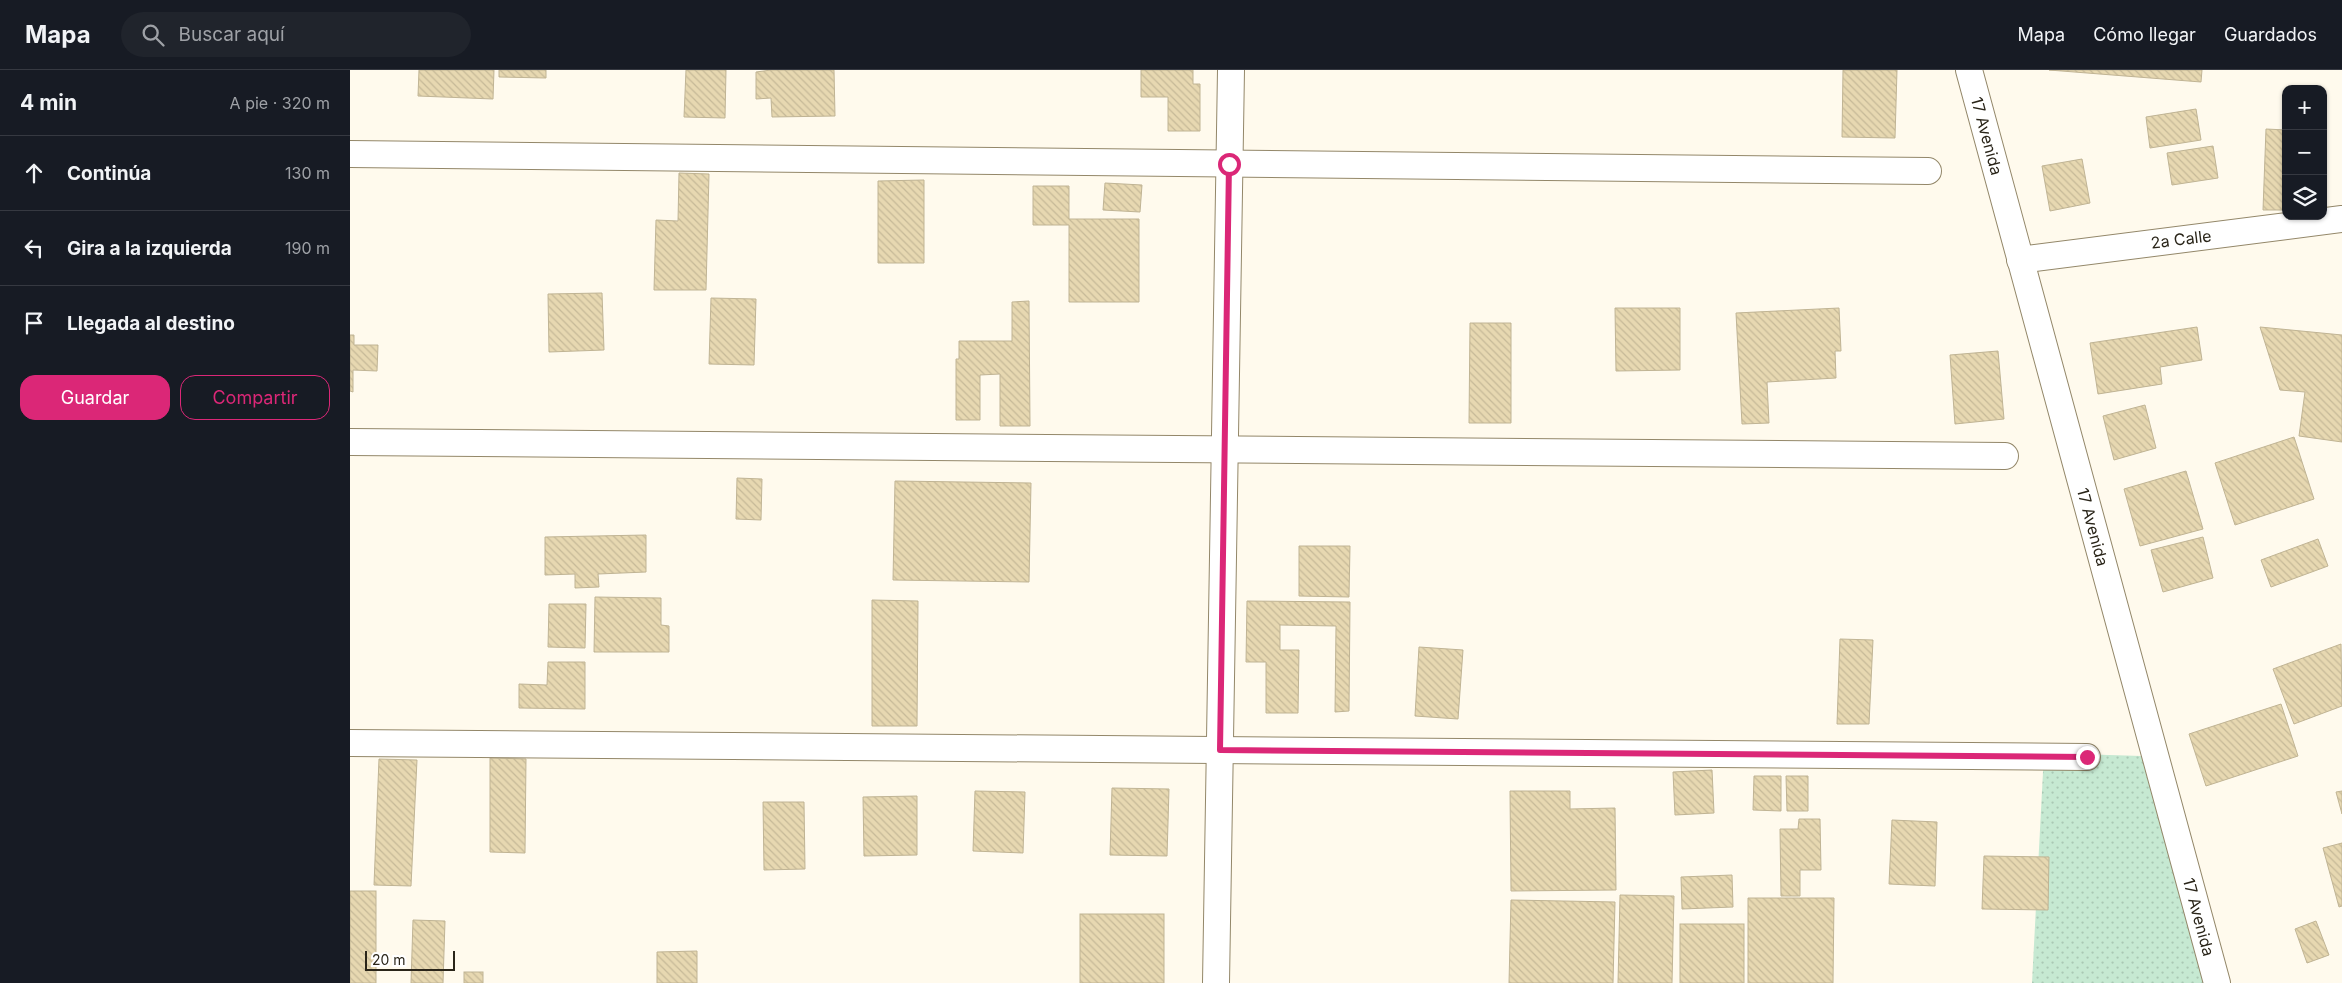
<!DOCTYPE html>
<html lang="es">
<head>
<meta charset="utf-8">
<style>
  :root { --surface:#171b24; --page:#20242c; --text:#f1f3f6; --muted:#9ea1a6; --line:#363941; --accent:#db2777 }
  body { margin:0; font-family:Inter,sans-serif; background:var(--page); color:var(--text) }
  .controls { position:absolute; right:15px; top:15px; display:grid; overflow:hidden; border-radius:10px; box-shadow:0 1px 4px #0004 }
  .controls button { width:45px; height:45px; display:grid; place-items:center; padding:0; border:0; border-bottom:1px solid var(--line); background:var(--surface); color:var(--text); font:25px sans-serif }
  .scale { position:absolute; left:15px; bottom:12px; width:90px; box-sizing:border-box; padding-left:5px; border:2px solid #2a2519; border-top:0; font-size:14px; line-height:18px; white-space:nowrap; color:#2a2519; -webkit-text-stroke:4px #fff; paint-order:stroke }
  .stop { position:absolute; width:15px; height:15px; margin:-11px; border:4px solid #db2777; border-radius:50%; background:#fff }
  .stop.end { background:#db2777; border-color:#fff; box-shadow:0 1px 5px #0008 }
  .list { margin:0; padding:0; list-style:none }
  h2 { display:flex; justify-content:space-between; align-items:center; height:65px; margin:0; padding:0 20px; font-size:21px }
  h2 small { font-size:16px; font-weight:400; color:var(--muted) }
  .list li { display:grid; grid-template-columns:32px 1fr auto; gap:15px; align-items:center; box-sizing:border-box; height:75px; padding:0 20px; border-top:1px solid var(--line) }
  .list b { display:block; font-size:19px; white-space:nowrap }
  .list em { font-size:16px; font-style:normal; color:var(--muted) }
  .actions { display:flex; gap:10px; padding:15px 20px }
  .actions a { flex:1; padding:11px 0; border:1px solid var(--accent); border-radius:15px; text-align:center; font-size:18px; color:var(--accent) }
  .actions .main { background:var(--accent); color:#fff }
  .icon { flex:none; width:28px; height:28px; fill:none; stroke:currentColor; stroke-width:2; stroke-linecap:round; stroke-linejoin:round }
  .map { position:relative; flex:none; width:1992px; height:913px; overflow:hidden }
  header { display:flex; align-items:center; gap:30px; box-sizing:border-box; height:70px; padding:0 25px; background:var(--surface); border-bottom:1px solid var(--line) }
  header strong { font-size:24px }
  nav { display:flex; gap:28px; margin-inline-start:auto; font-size:18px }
  .search { width:350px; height:45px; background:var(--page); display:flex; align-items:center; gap:12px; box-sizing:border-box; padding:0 18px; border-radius:28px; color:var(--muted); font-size:19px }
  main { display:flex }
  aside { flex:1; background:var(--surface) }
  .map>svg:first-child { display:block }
</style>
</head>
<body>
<header>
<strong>Mapa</strong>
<div class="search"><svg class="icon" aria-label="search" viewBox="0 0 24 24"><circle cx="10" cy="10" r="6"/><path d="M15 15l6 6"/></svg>Buscar aquí</div>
<nav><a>Mapa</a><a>Cómo llegar</a><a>Guardados</a></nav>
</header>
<main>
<aside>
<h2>4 min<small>A pie · 320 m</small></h2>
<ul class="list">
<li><svg class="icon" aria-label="ahead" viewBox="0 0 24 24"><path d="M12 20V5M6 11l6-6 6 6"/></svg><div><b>Continúa</b></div><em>130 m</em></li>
<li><svg class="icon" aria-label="left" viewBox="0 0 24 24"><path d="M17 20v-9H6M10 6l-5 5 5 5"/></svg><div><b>Gira a la izquierda</b></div><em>190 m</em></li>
<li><svg class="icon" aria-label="arrive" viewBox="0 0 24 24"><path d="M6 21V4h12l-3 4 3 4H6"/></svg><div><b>Llegada al destino</b></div></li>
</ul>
<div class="actions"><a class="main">Guardar</a><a>Compartir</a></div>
</aside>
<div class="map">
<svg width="1992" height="913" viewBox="0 0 1992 913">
  <defs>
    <pattern id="grass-dots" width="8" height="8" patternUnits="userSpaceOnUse" patternTransform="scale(1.25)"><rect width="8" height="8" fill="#c6e9d2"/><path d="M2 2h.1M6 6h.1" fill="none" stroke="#aac8b4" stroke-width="1.8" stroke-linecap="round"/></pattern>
    <pattern id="building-back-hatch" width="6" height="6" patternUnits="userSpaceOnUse" patternTransform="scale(1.25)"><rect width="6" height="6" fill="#e7d8b1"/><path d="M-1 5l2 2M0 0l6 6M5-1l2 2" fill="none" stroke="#c6b998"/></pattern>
  </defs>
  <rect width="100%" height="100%" fill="#fffaed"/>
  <path fill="url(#grass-dots)" d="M1694,683L1792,686L1859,913H1682Z"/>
  <g fill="url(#building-back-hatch)" stroke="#c0b494">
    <path d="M69,0H144L143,29L68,26Z"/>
    <path d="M149,0H196V8L149,7Z"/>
    <path d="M336,0H376L375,48L334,47Z"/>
    <path d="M421,0H484L485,46L422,47L421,28L406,29V2Z"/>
    <path d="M791,0H843V14H850V61H818V27H791Z"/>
    <path d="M1493,0H1547L1545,68L1492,67Z"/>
    <path d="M1699,0H1852L1851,12Z"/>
    <path d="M1846,39L1851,70L1800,78L1796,47Z"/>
    <path d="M1916,59L1936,60V140H1913Z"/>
    <path d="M1863,76L1868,108L1822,115L1817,83Z"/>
    <path d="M1732,89L1740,133L1700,141L1692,96Z"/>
    <path d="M329,103L359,104L356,220H304L306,150L328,151Z"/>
    <path d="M574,110V193H528V111Z"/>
    <path d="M755,113L792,115L790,142L753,140Z"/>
    <path d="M683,116H719V149H789V232H719V155H683Z"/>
    <path d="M252,223L254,280L199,282L198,224Z"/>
    <path d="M361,228L406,229L404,295L359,294Z"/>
    <path d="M679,231L680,356H650V304L630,305V350H606V289H609V271H662V232Z"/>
    <path d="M1265,238H1330V300L1266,301Z"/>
    <path d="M1489,238L1491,281H1485L1486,308L1417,312L1419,353L1392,354L1386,243Z"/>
    <path d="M1120,253H1161V353H1119Z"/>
    <path d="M1847,257L1852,290L1810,297L1812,314L1748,324L1740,273Z"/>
    <path d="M1910,257L1992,265V372L1949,366L1955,322L1930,320Z"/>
    <path d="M0,265H4V275H28L27,301L3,300V322L0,321Z"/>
    <path d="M1648,281L1654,349L1605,354L1600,285Z"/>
    <path d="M1795,335L1806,378L1764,390L1753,346Z"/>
    <path d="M1944,367L1964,429L1885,455L1865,393Z"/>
    <path d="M1836,401L1853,459L1790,476L1774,419Z"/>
    <path d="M387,408L412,409L411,450L386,449Z"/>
    <path d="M545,411L681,413L679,512L543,510Z"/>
    <path d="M296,465V502L248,504L249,517L225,518V504L195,505V467Z"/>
    <path d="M1853,467L1863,508L1813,522L1801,480Z"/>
    <path d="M1968,469L1978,496L1921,517L1911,490Z"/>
    <path d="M949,476H1000L999,527L949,526Z"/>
    <path d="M245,527L311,528V555L319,556V582H244Z"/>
    <path d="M522,530L568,531L567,656H522Z"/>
    <path d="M897,531L1000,532L999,641L985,642L986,556L930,555V580H949L948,643H916V592H896Z"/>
    <path d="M199,534H236L235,578L198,577Z"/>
    <path d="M1490,569L1523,570L1519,654H1487Z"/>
    <path d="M1991,574L1992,636L1944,654L1923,599Z"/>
    <path d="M1069,577L1113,580L1108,649L1065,646Z"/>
    <path d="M198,592H235V639L169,638V614L197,615Z"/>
    <path d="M1931,634L1948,686L1856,716L1839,664Z"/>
    <path d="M140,688L176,689L175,783L140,782Z"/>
    <path d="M29,689L67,690L61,816L24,815Z"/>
    <path d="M1362,700L1364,743L1325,745L1323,702Z"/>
    <path d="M1404,706H1431V741L1403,740Z"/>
    <path d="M1436,706H1458V741H1437Z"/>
    <path d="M762,718L819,719L817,786L760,785Z"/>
    <path d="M625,721L675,722L673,783L623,781Z"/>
    <path d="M1160,721H1220V739L1265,738L1266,820L1161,821Z"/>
    <path d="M1992,721V744L1986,722Z"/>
    <path d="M567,726V785L514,786L513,727Z"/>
    <path d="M413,732H454L455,799L414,800Z"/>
    <path d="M1449,749H1470L1471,800H1450V826H1431L1430,759H1448Z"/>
    <path d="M1542,750L1587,752L1585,816L1539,814Z"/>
    <path d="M1992,773V836L1989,837L1973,778Z"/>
    <path d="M1634,786L1699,787L1698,840L1632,839Z"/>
    <path d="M1382,805L1383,837L1332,839L1331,807Z"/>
    <rect x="0" y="821" width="26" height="92"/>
    <path d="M1270,825L1324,826L1322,913H1268Z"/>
    <path d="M1398,828H1484L1483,913H1398Z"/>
    <path d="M1161,830L1265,832L1263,913H1159Z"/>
    <rect x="730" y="844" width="84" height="69"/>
    <path d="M63,850L95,851L93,913H61Z"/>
    <path d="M1966,851L1979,885L1957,893L1945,859Z"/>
    <rect x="1330" y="854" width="64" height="59"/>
    <path d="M347,881V913H307V882Z"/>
    <rect x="114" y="902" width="19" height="11"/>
  </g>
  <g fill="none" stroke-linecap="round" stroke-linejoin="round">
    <g stroke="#938769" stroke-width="28">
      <g id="street">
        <path d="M1619,0L1867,913"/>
        <path d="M0,84L1578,101"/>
        <path d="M1670,190L1992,149"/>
        <path d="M0,372L1655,386"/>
        <path d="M0,673L1737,687"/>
        <path d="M866,913L881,0"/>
      </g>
    </g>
    <use href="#street" stroke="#fff" stroke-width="26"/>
  </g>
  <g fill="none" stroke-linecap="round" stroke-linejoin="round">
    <path stroke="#db2777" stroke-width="6" d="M879,94L870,680L1737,687"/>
  </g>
  <g text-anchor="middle" stroke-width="5" stroke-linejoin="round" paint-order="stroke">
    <g font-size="16" fill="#2a2519" stroke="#fff">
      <text transform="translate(1637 66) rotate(75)" y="6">17 Avenida</text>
      <text transform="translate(1831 169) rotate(-7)" y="6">2a Calle</text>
      <text transform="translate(1743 457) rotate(75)" y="6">17 Avenida</text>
      <text transform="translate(1849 847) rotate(75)" y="6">17 Avenida</text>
    </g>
  </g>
</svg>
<div class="controls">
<button>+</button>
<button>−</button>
<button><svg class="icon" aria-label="layers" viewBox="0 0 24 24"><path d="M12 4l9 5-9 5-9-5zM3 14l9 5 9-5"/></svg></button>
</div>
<div class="scale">20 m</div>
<div class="stop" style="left:879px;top:94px"></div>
<div class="stop end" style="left:1737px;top:687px"></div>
</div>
</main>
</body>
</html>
